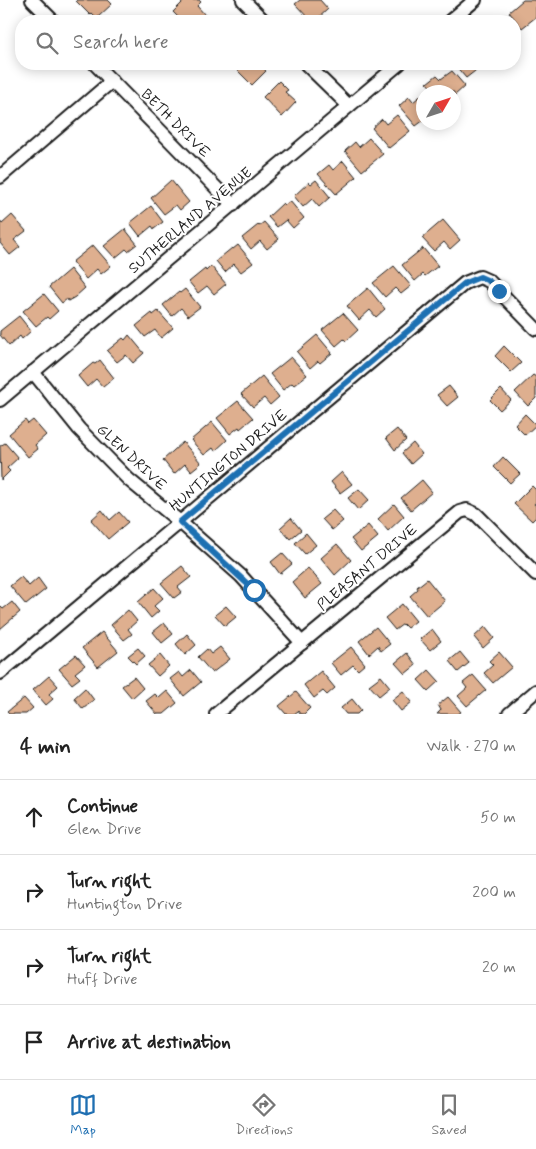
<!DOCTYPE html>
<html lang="en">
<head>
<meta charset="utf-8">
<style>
  :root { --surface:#fff; --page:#f6f6f6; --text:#222; --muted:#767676; --line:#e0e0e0; --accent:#1f6fb2 }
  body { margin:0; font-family:Mynerve,sans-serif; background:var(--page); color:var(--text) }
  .compass { position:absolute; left:416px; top:85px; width:45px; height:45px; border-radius:50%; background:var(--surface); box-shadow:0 2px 12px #0003; rotate:51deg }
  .stop { position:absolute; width:15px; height:15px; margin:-11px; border:4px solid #1f6fb2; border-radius:50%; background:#fff }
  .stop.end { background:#1f6fb2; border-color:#fff; box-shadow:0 1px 5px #0008 }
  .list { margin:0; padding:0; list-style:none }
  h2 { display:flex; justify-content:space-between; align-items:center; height:65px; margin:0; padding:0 20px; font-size:21px }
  h2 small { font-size:16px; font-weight:400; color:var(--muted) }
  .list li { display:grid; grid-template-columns:32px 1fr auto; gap:15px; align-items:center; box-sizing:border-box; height:75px; padding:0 20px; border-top:1px solid var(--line) }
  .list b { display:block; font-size:19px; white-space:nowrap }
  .list p { margin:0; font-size:16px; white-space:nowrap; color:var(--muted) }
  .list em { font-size:16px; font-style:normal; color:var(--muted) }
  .icon { flex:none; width:28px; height:28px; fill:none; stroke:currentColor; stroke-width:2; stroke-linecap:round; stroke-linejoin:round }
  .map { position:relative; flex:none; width:536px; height:714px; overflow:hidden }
  .search { position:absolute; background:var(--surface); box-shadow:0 2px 12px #0003; left:15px; right:15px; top:15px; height:55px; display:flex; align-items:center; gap:12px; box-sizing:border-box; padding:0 18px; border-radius:20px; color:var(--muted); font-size:19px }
  .sheet { height:365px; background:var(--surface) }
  nav { display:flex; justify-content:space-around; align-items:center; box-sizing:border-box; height:70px; border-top:1px solid var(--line); background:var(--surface); font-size:14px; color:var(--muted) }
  nav a { display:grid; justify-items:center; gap:2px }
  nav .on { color:var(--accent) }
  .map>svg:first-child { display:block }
</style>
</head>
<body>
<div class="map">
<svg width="536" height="714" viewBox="0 0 536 714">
  <rect width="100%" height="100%" fill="#fff"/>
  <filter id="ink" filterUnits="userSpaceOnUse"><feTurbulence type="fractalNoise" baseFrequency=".02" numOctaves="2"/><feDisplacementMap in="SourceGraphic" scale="10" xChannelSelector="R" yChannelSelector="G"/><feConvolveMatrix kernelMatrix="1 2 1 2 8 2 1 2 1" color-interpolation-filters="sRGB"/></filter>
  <g filter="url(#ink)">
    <g fill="#deaf8f" stroke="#1c1c1c">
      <path d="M77,0H108L112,4L97,18L92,13L90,15L76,1Z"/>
      <path d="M185,0H199L201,2L197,6L206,16L201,21H182L173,12Z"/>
      <path d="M300,0H320L328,9L315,21H311L295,4Z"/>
      <path d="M523,0H534L536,2V17L522,28L509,12Z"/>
      <path d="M235,64H259L266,71L252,85L233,66Z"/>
      <path d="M454,64H484L466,78Z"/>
      <path d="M452,71L465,86L454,96V92H435L427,83L437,75L441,79Z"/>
      <path d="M279,81L288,90L285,92L296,102L282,117L263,97Z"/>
      <path d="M424,93V120L416,126L399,106L409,97L413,102Z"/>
      <path d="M397,115L410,131L389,148L372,128L382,119L386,124Z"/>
      <path d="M369,138L383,154L362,171L345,151L355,142L359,147Z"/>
      <path d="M343,161L356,177L336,194L318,174L329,165L333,170Z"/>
      <path d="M171,180L189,202L180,210L176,205L164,214L151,198Z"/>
      <path d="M316,180L330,197L319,207L312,199L303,207L294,196L309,182L311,184Z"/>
      <path d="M290,201L304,218L293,228L286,220L277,227L268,217L283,203L285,205Z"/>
      <path d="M151,206L163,222L154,229L152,226L140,236L130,223Z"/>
      <path d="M12,215L26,231L14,240L20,247L10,255L0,243V221L2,224Z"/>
      <path d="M443,220L460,240L450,249L444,242L434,251L422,238Z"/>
      <path d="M264,222L279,239L267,249L260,241L251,249L242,238L258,225L259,226Z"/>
      <path d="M125,229L137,244L128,251L126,249L115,258L104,246Z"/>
      <path d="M93,245L111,266L101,274L97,269L86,279L72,262Z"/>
      <path d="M238,245L253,263L241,272L234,264L225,272L216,261L232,248L233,249Z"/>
      <path d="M423,248L438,266L425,276L423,274L415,281L402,265Z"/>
      <path d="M211,266L226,284L214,294L207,286L198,293L189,282L205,269L206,271Z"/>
      <path d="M394,266L411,286L401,294L395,288L385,297L373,283Z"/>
      <path d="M70,269L85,288L75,297L68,301L67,299L62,303L49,287Z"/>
      <path d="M368,288L385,309L376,317L370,310L359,320L347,306Z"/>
      <path d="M185,289L200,307L188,316L181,308L172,316L163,305L179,292L180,293Z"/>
      <path d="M44,294L58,311L49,319L47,317L36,326L23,311Z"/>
      <path d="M158,311L173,328L161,338L155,330L145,337L136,326L152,313L153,315Z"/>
      <path d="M343,313L358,330L346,341L344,339L336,346L322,330Z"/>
      <path d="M19,316L31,331L22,339L20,336L9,346L0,335V331Z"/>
      <path d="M129,335L144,353L133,363L126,355L117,362L107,351L123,338L125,340Z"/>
      <path d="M317,335L332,353L320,363L318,361L310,368L297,352Z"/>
      <path d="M504,346L521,363L511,372L495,356Z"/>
      <path d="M291,357L307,375L294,385L292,383L283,390L270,374Z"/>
      <path d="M100,360L114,378L103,387L96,379L87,387L78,376L93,363L95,364Z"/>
      <path d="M533,375L536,377V398L528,406L515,392Z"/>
      <path d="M262,376L279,397L270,405L264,398L253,407L241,394Z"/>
      <path d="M449,386L458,397L447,406L437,395Z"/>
      <path d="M501,389L511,400L500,410L490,400Z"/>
      <path d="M238,401L253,418L240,429L239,427L230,434L217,418Z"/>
      <path d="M525,414L536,425L525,435L515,425Z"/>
      <path d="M25,420L28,424L33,420L46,435L35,445L38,449L28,457L9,434Z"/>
      <path d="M212,422L227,440L215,451L213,448L204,455L191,440Z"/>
      <path d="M397,429L406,440L395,450L386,438Z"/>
      <path d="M183,442L201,463L191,471L185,464L174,474L163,460Z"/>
      <path d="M5,443L18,458L7,468L10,471L1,480L0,446Z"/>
      <path d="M413,443L422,454L411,464L402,453Z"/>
      <path d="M503,457L520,474L510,483L494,467Z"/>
      <path d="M342,472L352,484L340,493L331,482Z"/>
      <path d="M422,480L432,492L411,510L401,498Z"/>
      <path d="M532,486L536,490V502L534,504L536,506V517L532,521L514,504Z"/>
      <path d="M359,489L369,500L358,510L348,498Z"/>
      <path d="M394,504L404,516L388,531L378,519Z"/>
      <path d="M102,510L110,520L119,512L128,522L108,539L91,520Z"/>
      <path d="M333,510L343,521L332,530L322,519Z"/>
      <path d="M291,518L301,530L290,539L280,528Z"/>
      <path d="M368,525L378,537L361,551L351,539Z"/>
      <path d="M306,533L316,545L305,554L295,543Z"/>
      <path d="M337,544L351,560L335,575L321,558Z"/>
      <path d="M282,553L292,564L280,574L271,562Z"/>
      <path d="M182,566L191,577L178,587L182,592L174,598L161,583Z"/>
      <path d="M308,568L322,584L305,598L292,582Z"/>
      <path d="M21,577L29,586L38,578L46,589L26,605L10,586Z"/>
      <path d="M427,579L445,601L427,616L410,596L418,589L417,587Z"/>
      <path d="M154,588L163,598L154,606L159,611L151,618L138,602Z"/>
      <path d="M12,602L20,612L0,629V606L3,609Z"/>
      <path d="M402,604L416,621L407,628L403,624L395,630L385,618Z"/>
      <path d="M226,606L236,617L225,626L215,615Z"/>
      <path d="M128,610L137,621L128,629L132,634L124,640L111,625Z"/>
      <path d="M164,623L173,634L162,643L153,632Z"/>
      <path d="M376,627L390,644L381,651L378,646L369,654L359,641Z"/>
      <path d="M485,627L494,638L483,648L474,637Z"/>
      <path d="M432,629L441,641L430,650L420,639Z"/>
      <path d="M102,632L118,651L98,667L82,648Z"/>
      <path d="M187,634L196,645L185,655L176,644Z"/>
      <path d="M220,647L230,659L212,673L198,657L207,649L211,654Z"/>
      <path d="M351,647L365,664L358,670L353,665L341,675L331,663Z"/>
      <path d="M138,648L145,656L136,664L128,656Z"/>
      <path d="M460,652L469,663L458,672L449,661Z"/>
      <path d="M499,652L512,667L493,683L484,673L493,665L489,661Z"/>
      <path d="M407,653L416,665L405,674L395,663Z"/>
      <path d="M76,655L85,665L75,673L80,678L72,684L59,669Z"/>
      <path d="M160,655L169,666L158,676L148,665Z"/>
      <path d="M191,670L201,682L184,696L170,679L179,672L183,677Z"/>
      <path d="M429,670L439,681L428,691L418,680Z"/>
      <path d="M321,671L335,688L327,695L323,691L314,698L304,685Z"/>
      <path d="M473,675L486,690L467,706L458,696L467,688L463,683Z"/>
      <path d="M49,676L58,686L49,694L53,699L46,705L33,690Z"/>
      <path d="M381,676L390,687L379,696L369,685Z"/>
      <path d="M134,677L143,688L132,698L122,686Z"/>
      <path d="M85,688L94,700L83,709L74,698Z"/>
      <path d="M167,691L177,703L164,714H157L146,701L155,694L159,698Z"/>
      <path d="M403,691L412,702L401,711L392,700Z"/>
      <path d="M296,692L310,708L304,714H300L298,711L294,714H286L279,706Z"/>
      <path d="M448,697L461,712L458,714H437L441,710L438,705Z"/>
      <path d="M24,698L33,708L26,714H9L7,712Z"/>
      <path d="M352,699L361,710L357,714H346L341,708Z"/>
    </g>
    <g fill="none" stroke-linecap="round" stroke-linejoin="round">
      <g stroke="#1c1c1c" stroke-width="16">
        <g id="minor">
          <path d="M32,0L53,21"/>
          <path d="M243,0L264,21"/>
          <path d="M450,21L475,0"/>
          <path d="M95,64L233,205"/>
          <path d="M306,64L349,106"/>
          <path d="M0,177L112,81"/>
          <path d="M33,372L79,429L129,480L180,522L241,576L302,643"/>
          <path d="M0,400L399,64"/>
          <path d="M0,673L465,283L480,277L489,281L536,329"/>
          <path d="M216,714L460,512L467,510L476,514L536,574"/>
          <path d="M509,714L536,691"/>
        </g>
      </g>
      <use href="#minor" stroke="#fff" stroke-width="12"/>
    </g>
  </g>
  <g fill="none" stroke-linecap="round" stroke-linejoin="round" filter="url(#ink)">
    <path stroke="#1f6fb2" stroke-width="6" d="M254,590L180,522L465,283L480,277L489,281L499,291"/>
  </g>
  <g text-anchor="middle" stroke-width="4" stroke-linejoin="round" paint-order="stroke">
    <g font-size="15" fill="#1c1c1c" stroke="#fff">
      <text transform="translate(176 123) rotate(45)" y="5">BETH DRIVE</text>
      <text transform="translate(190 220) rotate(-40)" y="5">SUTHERLAND AVENUE</text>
      <text transform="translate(132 457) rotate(43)" y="5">GLEN DRIVE</text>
      <text transform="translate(228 460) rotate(-40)" y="5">HUNTINGTON DRIVE</text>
      <text transform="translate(367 567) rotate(-40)" y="5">PLEASANT DRIVE</text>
    </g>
  </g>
</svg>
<svg class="compass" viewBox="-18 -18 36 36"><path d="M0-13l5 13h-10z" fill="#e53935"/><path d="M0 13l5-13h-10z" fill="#767676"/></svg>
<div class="stop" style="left:254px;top:590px"></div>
<div class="stop end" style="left:499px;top:291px"></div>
<div class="search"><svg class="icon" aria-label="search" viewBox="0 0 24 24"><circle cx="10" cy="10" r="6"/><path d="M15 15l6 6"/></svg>Search here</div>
</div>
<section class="sheet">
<h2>4 min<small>Walk · 270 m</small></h2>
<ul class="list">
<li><svg class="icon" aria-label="ahead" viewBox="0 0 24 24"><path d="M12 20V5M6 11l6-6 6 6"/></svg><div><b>Continue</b><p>Glen Drive</p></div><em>50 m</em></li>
<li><svg class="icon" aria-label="right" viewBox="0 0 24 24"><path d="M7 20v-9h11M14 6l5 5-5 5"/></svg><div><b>Turn right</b><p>Huntington Drive</p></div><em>200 m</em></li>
<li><svg class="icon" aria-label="right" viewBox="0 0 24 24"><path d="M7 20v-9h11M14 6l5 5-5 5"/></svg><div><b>Turn right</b><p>Huff Drive</p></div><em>20 m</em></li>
<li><svg class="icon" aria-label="arrive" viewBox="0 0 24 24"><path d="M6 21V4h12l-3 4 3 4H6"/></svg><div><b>Arrive at destination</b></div></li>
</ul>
</section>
<nav>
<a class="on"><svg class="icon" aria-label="map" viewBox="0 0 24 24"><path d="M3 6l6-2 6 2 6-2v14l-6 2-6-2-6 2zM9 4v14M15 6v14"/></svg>Map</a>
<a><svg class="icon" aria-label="directions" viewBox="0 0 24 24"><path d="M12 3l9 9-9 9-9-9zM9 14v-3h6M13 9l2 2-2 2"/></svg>Directions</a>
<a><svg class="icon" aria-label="saved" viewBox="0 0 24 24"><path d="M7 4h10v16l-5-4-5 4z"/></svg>Saved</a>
</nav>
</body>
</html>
